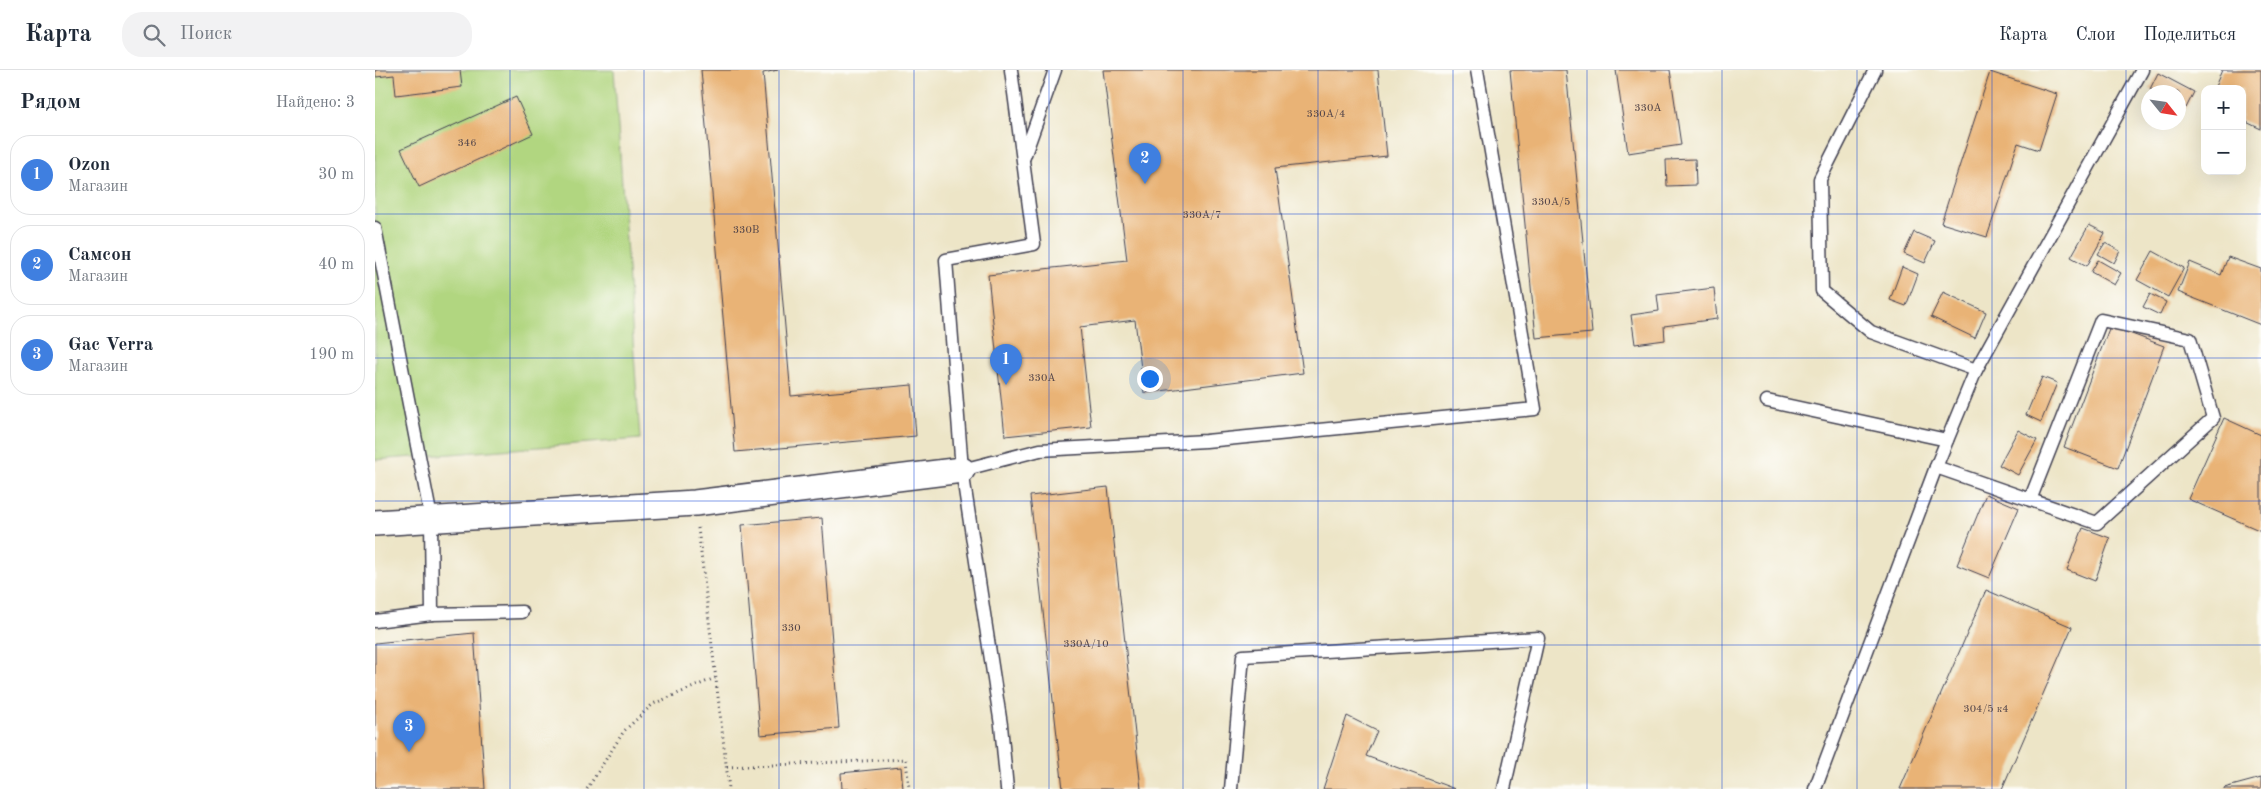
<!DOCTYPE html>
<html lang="ru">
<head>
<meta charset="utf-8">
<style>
  :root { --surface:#fff; --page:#f2f2f3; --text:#1f2937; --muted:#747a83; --line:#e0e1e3; --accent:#111827 }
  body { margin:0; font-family:"Old Standard TT",serif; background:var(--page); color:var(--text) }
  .controls { position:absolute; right:15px; top:15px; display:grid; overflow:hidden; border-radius:10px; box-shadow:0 5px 20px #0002 }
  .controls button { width:45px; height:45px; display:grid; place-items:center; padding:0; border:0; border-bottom:1px solid var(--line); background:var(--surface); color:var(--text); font:25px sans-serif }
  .compass { position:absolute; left:1766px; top:15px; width:45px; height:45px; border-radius:50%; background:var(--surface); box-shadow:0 5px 20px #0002; rotate:120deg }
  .you { position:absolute; left:774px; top:308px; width:18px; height:18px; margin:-12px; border:4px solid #fff; border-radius:50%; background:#1a73e8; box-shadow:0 0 0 8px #1a73e833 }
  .badge { display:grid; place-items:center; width:32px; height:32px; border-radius:50%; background:var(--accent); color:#fff; font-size:16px; font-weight:700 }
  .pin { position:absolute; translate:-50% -41px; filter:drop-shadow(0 1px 2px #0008) }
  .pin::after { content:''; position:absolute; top:26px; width:18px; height:15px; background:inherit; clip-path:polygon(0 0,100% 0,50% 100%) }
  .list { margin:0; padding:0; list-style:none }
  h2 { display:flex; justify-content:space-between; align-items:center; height:65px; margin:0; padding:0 20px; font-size:21px }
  h2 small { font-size:16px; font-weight:400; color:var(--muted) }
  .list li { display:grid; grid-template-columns:32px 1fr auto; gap:15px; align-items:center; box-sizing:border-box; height:80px; margin:0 10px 10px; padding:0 10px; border:1px solid var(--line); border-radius:20px }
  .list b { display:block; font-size:19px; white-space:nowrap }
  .list p { margin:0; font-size:16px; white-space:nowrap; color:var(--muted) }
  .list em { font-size:16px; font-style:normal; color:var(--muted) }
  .icon { flex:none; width:28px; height:28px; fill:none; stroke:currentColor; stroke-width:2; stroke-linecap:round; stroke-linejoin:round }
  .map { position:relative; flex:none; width:1886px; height:719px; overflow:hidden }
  header { display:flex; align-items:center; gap:30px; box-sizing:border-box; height:70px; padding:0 25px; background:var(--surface); border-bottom:1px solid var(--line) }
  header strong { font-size:24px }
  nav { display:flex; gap:28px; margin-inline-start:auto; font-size:18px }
  .search { width:350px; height:45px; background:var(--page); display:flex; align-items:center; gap:12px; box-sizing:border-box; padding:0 18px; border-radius:20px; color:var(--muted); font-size:19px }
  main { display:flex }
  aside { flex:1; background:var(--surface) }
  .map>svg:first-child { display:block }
</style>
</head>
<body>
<header>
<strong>Карта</strong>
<div class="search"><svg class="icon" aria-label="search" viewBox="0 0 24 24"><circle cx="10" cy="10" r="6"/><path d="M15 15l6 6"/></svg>Поиск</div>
<nav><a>Карта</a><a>Слои</a><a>Поделиться</a></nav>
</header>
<main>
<aside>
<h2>Рядом<small>Найдено: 3</small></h2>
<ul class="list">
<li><span class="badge" style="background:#3f7fe0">1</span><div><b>Ozon</b><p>Магазин</p></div><em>30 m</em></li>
<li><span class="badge" style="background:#3f7fe0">2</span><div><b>Самсон</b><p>Магазин</p></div><em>40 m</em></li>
<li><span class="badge" style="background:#3f7fe0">3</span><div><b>Gac Verra</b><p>Магазин</p></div><em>190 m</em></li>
</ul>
</aside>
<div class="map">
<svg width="1886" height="719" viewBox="0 0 1886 719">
  <rect width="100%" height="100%" fill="#fdfcf7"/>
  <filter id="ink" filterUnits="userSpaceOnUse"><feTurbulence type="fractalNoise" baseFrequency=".02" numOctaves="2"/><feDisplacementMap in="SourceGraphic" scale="10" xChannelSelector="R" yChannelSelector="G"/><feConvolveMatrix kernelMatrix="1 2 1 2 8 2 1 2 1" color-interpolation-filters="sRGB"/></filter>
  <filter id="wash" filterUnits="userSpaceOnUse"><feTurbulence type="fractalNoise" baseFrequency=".0096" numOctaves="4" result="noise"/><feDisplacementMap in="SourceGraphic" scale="20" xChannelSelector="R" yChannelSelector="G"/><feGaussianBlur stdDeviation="1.12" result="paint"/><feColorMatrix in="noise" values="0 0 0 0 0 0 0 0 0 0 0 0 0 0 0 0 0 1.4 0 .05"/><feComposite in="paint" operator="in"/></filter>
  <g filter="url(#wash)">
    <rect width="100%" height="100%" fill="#ede5c7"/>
    <path fill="#b1d680" stroke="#6a7c5e" d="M0,0H239L265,369L0,390Z"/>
    <g id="blocks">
      <g fill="#e9b376">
        <path d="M0,0H85L87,17L21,25L19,5L1,7Z"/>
        <path d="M326,0H403L388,3L416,326L537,315L541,366L360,382Z"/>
        <path d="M728,0H1003L1012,86L900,98L928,303L769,323L760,250L705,257L716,357L630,366L613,205L752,190Z"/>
        <path d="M1135,0H1191L1217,263L1161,268Z"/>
        <path d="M1241,0H1295L1306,75L1253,83Z"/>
        <path d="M1847,0H1886V59L1867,50V19H1839Z"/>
        <path d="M1615,2L1682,24L1664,80L1643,73L1612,167L1566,153Z"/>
        <path d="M1783,3L1819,22L1811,38L1804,34V22H1782L1775,19Z"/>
        <path d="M141,27L158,64L44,117L26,79Z"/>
        <path d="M1320,89L1321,115L1292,116L1291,90Z"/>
        <path d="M1714,155L1730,163L1712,196L1696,187Z"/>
        <path d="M1539,162L1560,171L1550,193L1529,184Z"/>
        <path d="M1730,173L1745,181L1739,193L1723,184Z"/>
        <path d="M1778,181L1809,198L1793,227L1762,210Z"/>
        <path d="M1853,187L1886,199V255L1803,222L1815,192L1846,205Z"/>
        <path d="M1723,190L1746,203L1739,215L1716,202Z"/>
        <path d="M1527,197L1543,204L1531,236L1515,230Z"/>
        <path d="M1339,218L1342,249L1289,256L1290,270L1260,274L1256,245L1284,241L1282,225Z"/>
        <path d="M1568,222L1611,242L1600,268L1556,247Z"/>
        <path d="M1775,224L1791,232L1785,245L1768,237Z"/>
        <path d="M1735,256L1789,276L1743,398L1689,377Z"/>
        <path d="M1667,307L1682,313L1666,352L1651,345Z"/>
        <path d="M1849,348L1886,365V461L1813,429Z"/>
        <path d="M1643,360L1662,370L1643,405L1624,395Z"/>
        <path d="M733,417L766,719H688L655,426Z"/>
        <path d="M1611,424L1644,438L1614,508L1582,495Z"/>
        <path d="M447,448L464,658L385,665L367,455Z"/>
        <path d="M1708,458L1735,468L1720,511L1692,500Z"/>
        <path d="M1611,520L1697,557L1627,719H1525Z"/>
        <path d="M99,563L110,719H0V573Z"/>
        <path d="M972,646L1002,661L991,686L1080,719H948Z"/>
        <path d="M526,697L528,719H467L466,703Z"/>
        <path d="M1886,708V719H1849V718Z"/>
      </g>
    </g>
  </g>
  <g filter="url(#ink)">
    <use href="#blocks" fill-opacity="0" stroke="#403f50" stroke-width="1"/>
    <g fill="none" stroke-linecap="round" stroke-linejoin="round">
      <g stroke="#403f50" stroke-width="15">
        <g id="service">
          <path d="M1500,0L1445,109L1447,221L1496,262L1601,300"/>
          <path d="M649,87L680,0"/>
          <path d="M0,158L56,448L57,544"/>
          <path d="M1392,331L1572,370"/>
          <path d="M1561,397L1722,453L1838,348L1815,269L1726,250L1655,430"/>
          <path d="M587,400L665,380L831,371L1160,339L1102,0"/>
          <path d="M0,551L57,544L147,542"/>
          <path d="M632,719L626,655L587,400L571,190L659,174L636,0"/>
          <path d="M856,719L868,586L1163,568L1129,719"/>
          <path d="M1440,719L1561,397L1601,300L1767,0"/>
        </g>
      </g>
      <g stroke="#403f50" stroke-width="28">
        <path id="minor" d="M0,453L320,433L587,400"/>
      </g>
      <g stroke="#403f50" stroke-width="3" stroke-dasharray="1 4" stroke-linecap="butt">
        <path d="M323,458L354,719"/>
        <path d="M352,697L531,689L534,719"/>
        <path d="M212,719L249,661L278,634L340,608"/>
      </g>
      <use href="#service" stroke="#fff" stroke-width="12"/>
      <use href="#minor" stroke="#fff" stroke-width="25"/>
    </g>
  </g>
  <path fill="none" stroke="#1d4ed8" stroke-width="1" stroke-opacity="0.55" d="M135,0V719M269,0V719M404,0V719M539,0V719M674,0V719M808,0V719M943,0V719M1078,0V719M1212,0V719M1347,0V719M1482,0V719M1617,0V719M1751,0V719M0,144H1886M0,288H1886M0,431H1886M0,575H1886"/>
  <g text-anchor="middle" stroke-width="5" stroke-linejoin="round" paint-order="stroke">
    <g font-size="11" fill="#54464a">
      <text x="1273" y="41">330А</text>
      <text x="951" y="47">330А/4</text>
      <text x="92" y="76">346</text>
      <text x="1176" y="135">330А/5</text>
      <text x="827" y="148">330А/7</text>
      <text x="371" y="163">330В</text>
      <text x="667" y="311">330А</text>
      <text x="416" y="561">330</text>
      <text x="711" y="577">330А/10</text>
      <text x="1611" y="642">304/5 к4</text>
    </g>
  </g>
</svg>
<div class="controls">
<button>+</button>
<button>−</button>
</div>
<svg class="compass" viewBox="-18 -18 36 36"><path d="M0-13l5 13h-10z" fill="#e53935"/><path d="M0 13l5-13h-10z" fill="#747a83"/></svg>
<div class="you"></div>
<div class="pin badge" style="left:631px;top:315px;background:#3f7fe0">1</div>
<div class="pin badge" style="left:770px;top:114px;background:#3f7fe0">2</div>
<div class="pin badge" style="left:34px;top:682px;background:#3f7fe0">3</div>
</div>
</main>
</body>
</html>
